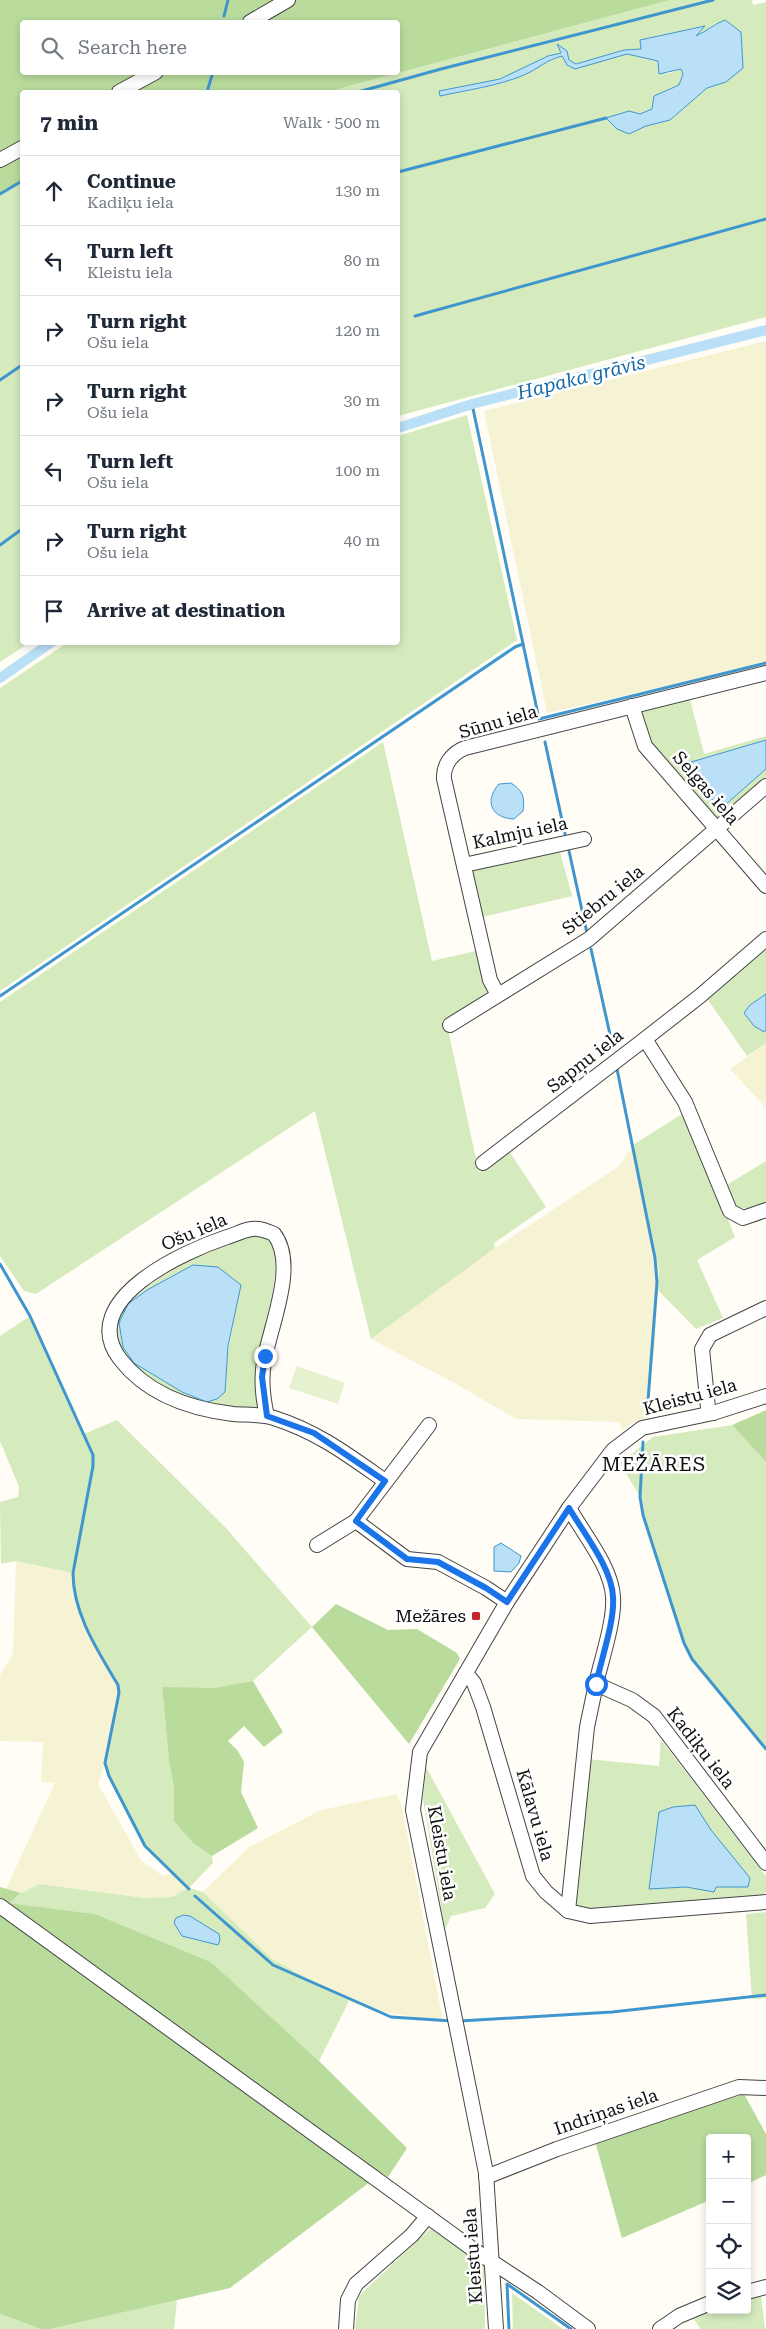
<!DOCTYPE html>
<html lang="en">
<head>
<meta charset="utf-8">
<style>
  :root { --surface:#fff; --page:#f6f6f7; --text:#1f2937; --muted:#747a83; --line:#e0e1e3 }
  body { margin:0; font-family:"Roboto Serif",serif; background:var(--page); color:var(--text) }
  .controls { position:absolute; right:15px; bottom:15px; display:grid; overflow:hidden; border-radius:5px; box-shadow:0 2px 8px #0003 }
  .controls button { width:45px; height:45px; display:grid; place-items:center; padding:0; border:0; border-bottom:1px solid var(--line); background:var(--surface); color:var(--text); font:25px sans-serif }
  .stop { position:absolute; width:15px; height:15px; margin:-11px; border:4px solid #1a73e8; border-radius:50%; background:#fff }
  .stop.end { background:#1a73e8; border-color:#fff; box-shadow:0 1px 5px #0008 }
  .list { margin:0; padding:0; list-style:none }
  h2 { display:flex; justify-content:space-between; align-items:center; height:65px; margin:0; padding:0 20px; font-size:21px }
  h2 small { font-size:16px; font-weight:400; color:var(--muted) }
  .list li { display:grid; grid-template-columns:32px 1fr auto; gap:15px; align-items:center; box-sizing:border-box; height:70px; padding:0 20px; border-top:1px solid var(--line) }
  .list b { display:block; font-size:19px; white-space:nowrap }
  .list p { margin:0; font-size:16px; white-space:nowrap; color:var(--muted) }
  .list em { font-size:16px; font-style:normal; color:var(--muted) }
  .icon { flex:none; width:28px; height:28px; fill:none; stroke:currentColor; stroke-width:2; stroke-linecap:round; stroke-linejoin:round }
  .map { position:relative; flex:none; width:766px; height:2329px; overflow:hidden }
  .search { position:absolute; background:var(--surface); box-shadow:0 2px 8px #0003; left:20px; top:20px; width:380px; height:55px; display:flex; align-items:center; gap:12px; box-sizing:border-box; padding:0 18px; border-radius:5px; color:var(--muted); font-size:19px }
  .panel { position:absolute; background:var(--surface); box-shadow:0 2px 8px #0003; left:20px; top:90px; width:380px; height:555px; border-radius:5px }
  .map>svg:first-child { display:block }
</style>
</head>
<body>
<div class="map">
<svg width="766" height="2329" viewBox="0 0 766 2329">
  <rect width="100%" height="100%" fill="#fffdf5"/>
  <g fill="#f6f3d4">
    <path d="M766,341V664L547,713L484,411Z"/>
    <path d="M766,1043V1108L730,1069Z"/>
    <path d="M634,1150L659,1269L655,1345L645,1420L635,1421L622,1431L619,1422L516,1419L458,1385L371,1339L495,1248L619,1166L628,1152Z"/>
    <path d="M16,1561L73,1573V1591L84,1623L118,1685L119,1693L105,1763L98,1784L141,1860L163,1876L173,1873L189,1889L172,1897L145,1898L40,1884L21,1893L6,1889L55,1783L41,1782L43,1742L0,1741V1675L13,1654Z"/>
    <path d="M397,1794L402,1807L443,2022L368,2009L349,2001L272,1959L203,1892L249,1847L321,1810Z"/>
  </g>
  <g fill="#d5ebbd" fill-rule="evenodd">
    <path d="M670,0H752L753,5L766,2V317L398,416V92H327ZM715,23L727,82L707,88L670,120L646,126L630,134L617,129L606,118L629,111L640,114L653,109L667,91L679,85L683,74L681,69L667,74L658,61L627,54L575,69L563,56C546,60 539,68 524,75C500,86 467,90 440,96C464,84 477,86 500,79C522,72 540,58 561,53L558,45L569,60L576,64L624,50L641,49L640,40L704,26L695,37L709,30Z"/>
    <path d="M22,181V642L29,643L0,662V194Z"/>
    <path d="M467,415L517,640L0,991V688L67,643L398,642V436Z"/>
    <path d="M690,699L704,754L766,736V740L682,765L702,788L724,806L766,769V780L719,822L646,740L640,711Z"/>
    <path d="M383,742L432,961L480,950L489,989L480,999L446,1020L479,1173L509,1151L546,1207L494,1243L495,1248L371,1339L315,1111L36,1294L24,1291L0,1256V1002Z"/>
    <path d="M559,848L572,896L482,917L471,869Z"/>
    <path d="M766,946V994L750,1005L745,1013L764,1032L766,1030V1043L747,1056L706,997Z"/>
    <path d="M685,1112L735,1237L697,1260L723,1318L696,1329L658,1290L659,1269L633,1145Z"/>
    <path d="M766,1161V1202L753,1210L735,1206L725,1186Z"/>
    <path d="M261,1234L271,1240C284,1281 262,1324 256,1364C254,1377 259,1393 261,1406L250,1412L210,1408L151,1381L123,1358L112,1331L123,1307L173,1267L228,1244ZM193,1265L240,1286L225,1368L207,1402L182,1392L134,1363L123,1347L128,1304L147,1290Z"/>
    <path d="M30,1316L84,1434L117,1420L225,1527L312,1627L253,1681L213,1688H162L169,1761L174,1787V1820L194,1844L212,1856L213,1863L189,1888L203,1892L272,1959L349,2001L319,2061L211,1962L95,1914L8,1903L21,1893L40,1884L145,1898L172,1897L188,1888L145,1846L109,1776L105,1763L119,1693L118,1685C98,1651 73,1614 73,1573L16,1561L1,1564L0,1502L18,1497L19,1487L0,1441V1336Z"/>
    <path d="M732,1425L766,1462V1749L692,1659L684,1643L643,1515L640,1497L620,1463L653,1437Z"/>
    <path d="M661,1740L766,1876V1892L759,1897L588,1909L576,1905L573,1896L588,1759L659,1766Z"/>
    <path d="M426,1767L495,1894L485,1908L451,1916L445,1930L423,1799Z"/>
    <path d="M766,1912V1998L752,1999L746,1914Z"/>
    <path d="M431,2228L484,2266L485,2329H355L359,2296Z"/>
    <path d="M512,2293L563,2329H513Z"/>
    <path d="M761,2295L765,2329H701L692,2317L714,2310H747V2300Z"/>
    <path d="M177,2300L174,2329H50Z"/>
    <path d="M0,2314L41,2329H0Z"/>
  </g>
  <g fill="#b9dc9c" fill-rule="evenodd">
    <path d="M0,0H670L327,92H22V181L0,194ZM22,22H398V72H22Z"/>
    <path d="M766,1410V1462L732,1425Z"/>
    <path d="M336,1604L388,1630L417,1629L457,1653L460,1659L409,1744L312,1627Z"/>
    <path d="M253,1681L283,1732L264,1747L244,1726L228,1741L238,1751L244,1762L241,1792L258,1828L212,1856L194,1844L174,1821V1787L169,1761L162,1687L213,1688Z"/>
    <path d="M0,1887L21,1893L9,1903L95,1914L211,1962L319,2061L407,2148L388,2177L377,2170L370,2182L230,2288L50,2329H41L0,2314Z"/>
    <path d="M744,2094L766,2134V2175L747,2184V2138H710V2200L622,2238L595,2141Z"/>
  </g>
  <path fill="#e6f2cf" d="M297,1366L345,1383L338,1404L289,1388Z"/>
  <g fill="#b9e0f7" stroke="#3f96cf">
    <path d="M725,20L741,32L743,68L726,82L707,88L670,120L646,126L629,134L617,129L606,118L629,111L640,114L652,109L654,96L679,85L683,74L681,69L659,74L658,61L627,54L575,69L567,65L562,56C546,60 538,69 524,75C498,86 467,90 440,96L439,91L500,79L548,56L561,53L557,44L567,51L569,60L576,64L624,50L641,49L640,40L705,26L696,36C707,31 714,24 725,20Z"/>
    <path d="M766,740V769L724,806H718L681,765Z"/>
    <path d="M511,783C523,791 525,797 523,811L514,819C491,818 484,801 499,784Z"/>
    <path d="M766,994V1030L764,1032L754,1026L744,1013L750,1005Z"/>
    <path d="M193,1265L218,1267L241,1285L228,1346L225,1392L217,1399L207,1402L182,1392L134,1363L123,1347L119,1323L128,1304L147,1290Z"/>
    <path d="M501,1543L521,1556L519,1563L511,1572L494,1571V1547Z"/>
    <path d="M695,1805L711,1830L750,1878L748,1887H716L714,1892L686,1887L649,1889L659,1812L673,1807Z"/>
    <path d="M183,1915L190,1916L219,1934L220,1940L218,1945L182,1936L174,1923L176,1918Z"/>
  </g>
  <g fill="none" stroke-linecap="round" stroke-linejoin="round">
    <g stroke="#3f96cf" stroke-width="3">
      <path d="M224,16L228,0"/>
      <path d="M207,92L213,72"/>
      <path d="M358,92L441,69L713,0"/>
      <path d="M398,172L606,118"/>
      <path d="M0,194L22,181"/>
      <path d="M415,316L766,219"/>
      <path d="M0,380L22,365"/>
      <path d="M472,404L539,719L766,663"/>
      <path d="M0,545L22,529"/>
      <path d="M545,742L565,834"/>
      <path d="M569,851L587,933"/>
      <path d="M591,949L613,1048"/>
      <path d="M0,996L515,647L523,644"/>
      <path d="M617,1069L655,1258L657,1282L647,1414"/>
      <path d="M0,1264L30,1316L93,1455V1466L73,1573C73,1614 98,1651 118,1685L119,1693L105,1763L109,1776L145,1846L189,1889"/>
      <path d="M643,1442L640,1497L643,1515L684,1643L692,1659L766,1749"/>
      <path d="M195,1896L273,1965L391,2017L452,2021"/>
      <path d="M460,2021L612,2012L766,1995"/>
      <path d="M509,2329L507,2284L571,2329"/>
    </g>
    <g stroke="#b9e0f7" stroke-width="10">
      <path d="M398,428L472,404L766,330"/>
      <path d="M0,678L52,642"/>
    </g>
    <g stroke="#444" stroke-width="16">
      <g id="minor">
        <path d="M250,22L288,0"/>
        <path d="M119,92L156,72"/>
        <path d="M0,160L22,148"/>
        <path d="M632,706L645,746L766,886"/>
        <path d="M464,865L584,839"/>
        <path d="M498,995L490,980L444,779C443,765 452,753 465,748L766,673"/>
        <path d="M450,1025L589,939L766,786"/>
        <path d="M645,1039L700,996L766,939"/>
        <path d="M483,1163L645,1039L685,1102L730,1211L743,1218L766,1210"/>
        <path d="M713,1413L708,1408L702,1349L710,1335L766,1308"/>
        <path d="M267,1416C263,1399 261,1379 264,1362C270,1326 298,1265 274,1234C267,1231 260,1228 252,1229C243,1230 235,1235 227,1237C185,1251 75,1300 120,1359C147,1394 191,1409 233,1414C246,1415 261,1414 274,1418C318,1432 348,1455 385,1481"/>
        <path d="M569,1508C583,1533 612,1568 613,1597C615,1620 601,1661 596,1684L632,1700L654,1716L766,1863"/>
        <path d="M356,1521L429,1425"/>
        <path d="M317,1545L356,1521L407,1559L438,1562L486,1588L507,1602"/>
        <path d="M466,1673L474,1683L483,1707L533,1876L546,1892L568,1911L590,1916L766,1902"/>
        <path d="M0,1906L474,2250L538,2292L588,2329"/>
        <path d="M568,1911L587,1727L596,1684"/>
        <path d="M486,2177L557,2149L739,2087L766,2088"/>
        <path d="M747,2292L766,2287"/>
        <path d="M346,2329L348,2300L356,2284L412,2235L428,2216"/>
        <path d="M496,2329L486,2173L413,1810L420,1752L507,1602L569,1508L613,1450L642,1428L713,1413L766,1396"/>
        <path d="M660,2329L679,2316L710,2303"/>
      </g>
    </g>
    <use href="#minor" stroke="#fff" stroke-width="14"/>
  </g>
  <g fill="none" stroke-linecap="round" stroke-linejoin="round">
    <path stroke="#1a73e8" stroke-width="6" d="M265,1356L262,1377L267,1416L314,1433L385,1481L356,1521L407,1559L438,1562L486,1588L507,1602L569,1508C583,1532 612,1568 613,1597C615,1620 601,1660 596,1684"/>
  </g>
  <rect fill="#c4262e" stroke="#fff" stroke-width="2" x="471" y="1611" width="10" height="10" rx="2.5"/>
  <g text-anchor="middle" stroke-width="5" stroke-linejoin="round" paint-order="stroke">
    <g font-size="18" fill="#111" stroke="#fff">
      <text transform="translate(498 722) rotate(-16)" y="6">Sūnu iela</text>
      <text transform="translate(706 788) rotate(49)" y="6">Selgas iela</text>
      <text transform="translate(520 833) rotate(-12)" y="6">Kalmju iela</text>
      <text transform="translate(603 900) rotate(-39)" y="6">Stiebru iela</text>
      <text transform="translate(585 1061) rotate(-38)" y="6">Sapņu iela</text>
      <text transform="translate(194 1232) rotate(-23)" y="6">Ošu iela</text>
      <text transform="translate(690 1397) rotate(-15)" y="6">Kleistu iela</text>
      <text transform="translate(701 1748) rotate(52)" y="6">Kadiķu iela</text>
      <text transform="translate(535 1815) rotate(74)" y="6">Kālavu iela</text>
      <text transform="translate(442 1853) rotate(80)" y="6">Kleistu iela</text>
      <text transform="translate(606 2112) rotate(-19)" y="6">Indriņas iela</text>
      <text transform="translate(473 2256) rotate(-94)" y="6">Kleistu iela</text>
    </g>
    <g font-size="18" fill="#111" stroke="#fff" text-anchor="end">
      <text x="466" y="1622">Mežāres</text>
    </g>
    <g font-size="19" font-style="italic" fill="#1768a6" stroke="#fff">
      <text transform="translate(581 377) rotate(-14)" y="7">Hapaka grāvis</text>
    </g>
    <g font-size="20" letter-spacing="1" fill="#111" stroke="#fff">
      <text x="654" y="1471">MEŽĀRES</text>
    </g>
  </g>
</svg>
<div class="controls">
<button>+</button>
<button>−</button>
<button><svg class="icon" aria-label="locate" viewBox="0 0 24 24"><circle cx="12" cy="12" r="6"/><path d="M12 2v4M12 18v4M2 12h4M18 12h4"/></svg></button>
<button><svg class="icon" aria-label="layers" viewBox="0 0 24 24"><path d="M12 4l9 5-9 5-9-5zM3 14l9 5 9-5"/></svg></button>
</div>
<div class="stop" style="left:596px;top:1684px"></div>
<div class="stop end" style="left:265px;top:1356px"></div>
<div class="search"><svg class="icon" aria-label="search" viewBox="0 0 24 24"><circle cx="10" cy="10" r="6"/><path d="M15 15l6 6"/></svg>Search here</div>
<section class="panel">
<h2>7 min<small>Walk · 500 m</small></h2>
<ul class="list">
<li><svg class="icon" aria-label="ahead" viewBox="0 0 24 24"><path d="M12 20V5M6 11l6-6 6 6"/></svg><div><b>Continue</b><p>Kadiķu iela</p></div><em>130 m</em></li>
<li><svg class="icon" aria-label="left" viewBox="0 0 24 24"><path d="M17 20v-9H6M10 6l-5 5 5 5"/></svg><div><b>Turn left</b><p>Kleistu iela</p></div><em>80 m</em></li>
<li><svg class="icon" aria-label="right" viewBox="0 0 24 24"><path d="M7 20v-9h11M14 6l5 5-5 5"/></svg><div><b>Turn right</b><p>Ošu iela</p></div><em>120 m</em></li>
<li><svg class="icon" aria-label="right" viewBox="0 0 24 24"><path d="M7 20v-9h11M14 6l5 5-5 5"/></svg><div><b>Turn right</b><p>Ošu iela</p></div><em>30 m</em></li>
<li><svg class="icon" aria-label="left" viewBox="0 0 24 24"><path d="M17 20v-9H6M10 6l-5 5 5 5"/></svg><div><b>Turn left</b><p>Ošu iela</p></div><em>100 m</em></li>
<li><svg class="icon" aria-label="right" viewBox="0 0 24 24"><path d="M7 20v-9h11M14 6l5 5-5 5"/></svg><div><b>Turn right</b><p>Ošu iela</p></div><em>40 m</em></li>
<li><svg class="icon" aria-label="arrive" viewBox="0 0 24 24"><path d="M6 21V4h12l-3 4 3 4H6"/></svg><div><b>Arrive at destination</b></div></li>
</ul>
</section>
</div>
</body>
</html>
